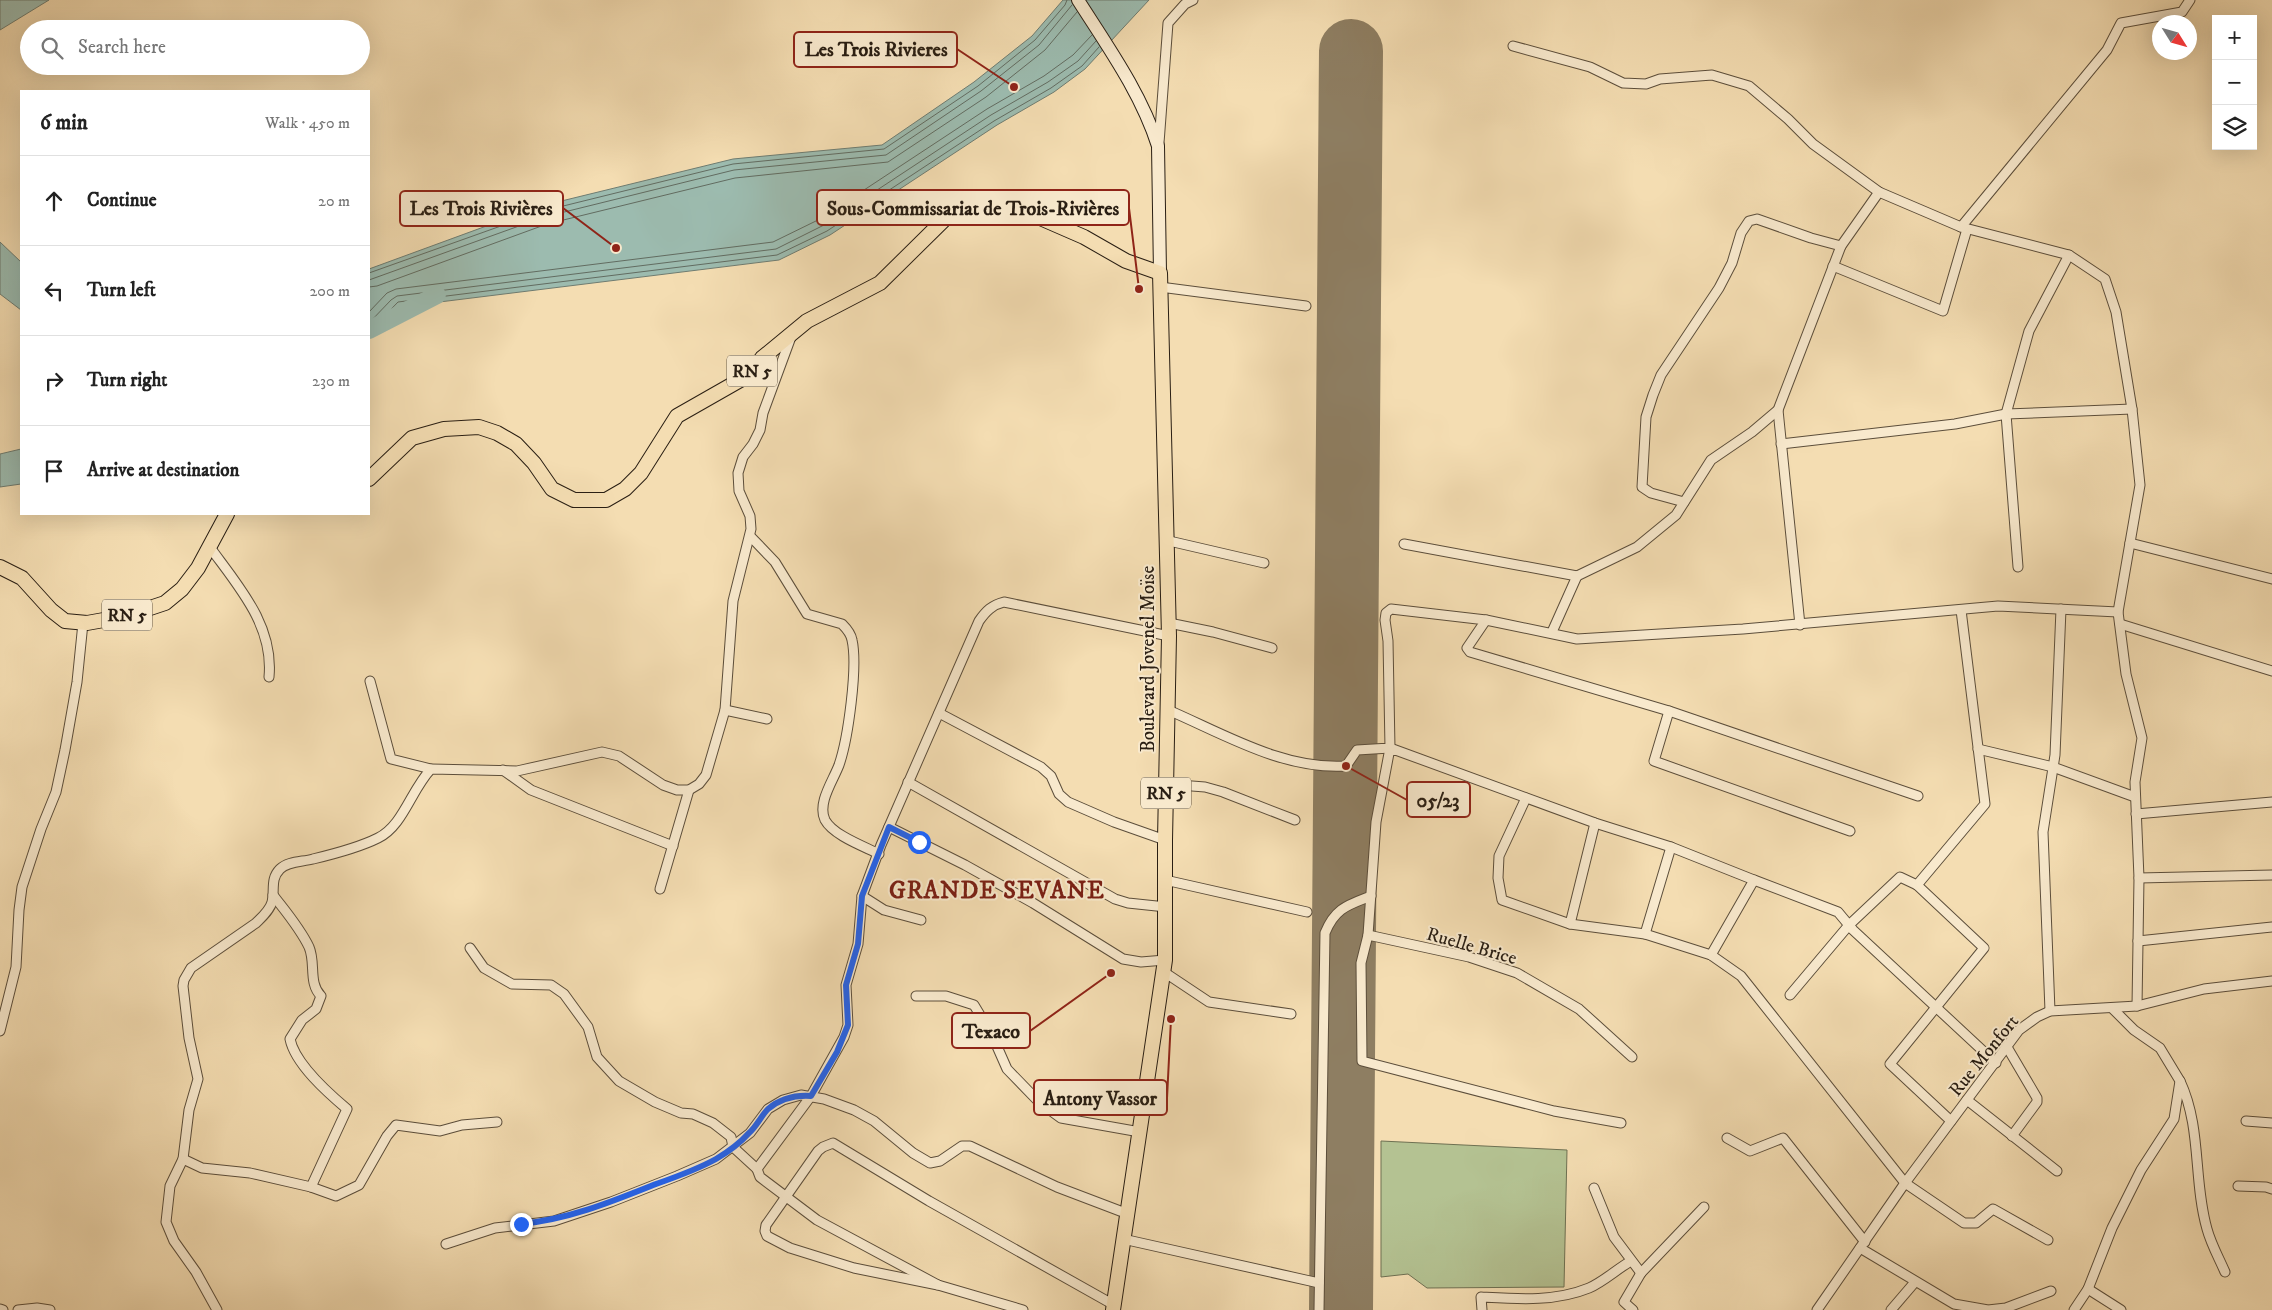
<!DOCTYPE html>
<html lang="en">
<head>
<meta charset="utf-8">
<style>
  :root { --surface:#fff; --page:#f2f2f2; --text:#222; --muted:#767676; --line:#e0e0e0 }
  body { margin:0; font-family:"IM FELL DW Pica",serif; background:var(--page); color:var(--text) }
  .controls { position:absolute; right:15px; top:15px; display:grid; overflow:hidden; border-radius:0px; box-shadow:0 5px 20px #0002 }
  .controls button { width:45px; height:45px; display:grid; place-items:center; padding:0; border:0; border-bottom:1px solid var(--line); background:var(--surface); color:var(--text); font:25px sans-serif }
  .compass { position:absolute; left:2152px; top:15px; width:45px; height:45px; border-radius:50%; background:var(--surface); box-shadow:0 5px 20px #0002; rotate:127deg }
  .stop { position:absolute; width:15px; height:15px; margin:-11px; border:4px solid #2563eb; border-radius:50%; background:#fff }
  .stop.end { background:#2563eb; border-color:#fff; box-shadow:0 1px 5px #0008 }
  .list { margin:0; padding:0; list-style:none }
  h2 { display:flex; justify-content:space-between; align-items:center; height:65px; margin:0; padding:0 20px; font-size:21px }
  h2 small { font-size:16px; font-weight:400; color:var(--muted) }
  .list li { display:grid; grid-template-columns:32px 1fr auto; gap:15px; align-items:center; box-sizing:border-box; height:90px; padding:0 20px; border-top:1px solid var(--line) }
  .list b { display:block; font-size:19px; white-space:nowrap }
  .list em { font-size:16px; font-style:normal; color:var(--muted) }
  .icon { flex:none; width:28px; height:28px; fill:none; stroke:currentColor; stroke-width:2; stroke-linecap:round; stroke-linejoin:round }
  .map { position:relative; flex:none; width:2272px; height:1310px; overflow:hidden }
  .search { position:absolute; background:var(--surface); box-shadow:0 5px 20px #0002; left:20px; top:20px; width:350px; height:55px; display:flex; align-items:center; gap:12px; box-sizing:border-box; padding:0 18px; border-radius:28px; color:var(--muted); font-size:19px }
  .panel { position:absolute; background:var(--surface); box-shadow:0 5px 20px #0002; left:20px; top:90px; width:350px; height:425px; border-radius:0px }
  .map>svg:first-child { display:block }
</style>
</head>
<body>
<div class="map">
<svg width="2272" height="1310" viewBox="0 0 2272 1310">
  <rect width="100%" height="100%" fill="#f4ddb2"/>
  <filter id="stains"><feTurbulence type="fractalNoise" baseFrequency=".004" numOctaves="4"/><feColorMatrix values="0 0 0 0 .2 0 0 0 0 .09 0 0 0 0 .02 0 0 0 .5 -.17"/></filter>
  <radialGradient id="worn" r=".72"><stop offset=".6" stop-color="#630" stop-opacity="0"/><stop offset="1" stop-color="#630" stop-opacity=".3"/></radialGradient>
  <path fill="#b4c292" stroke="#6e7052" d="M1381,1141L1567,1150L1564,1287L1427,1288L1408,1274L1381,1277Z"/>
  <g fill="#9cbbaf" stroke="#6e7c71">
    <path d="M0,0H49L0,30Z"/>
    <path d="M1063,0H1149L1085,69L1054,92L997,125L830,235L779,260L399,307L369,339V269L541,206L733,159L882,145L974,82L1032,36Z"/>
    <path d="M0,242L21,262V310L0,294Z"/>
    <path d="M21,449V484L0,487V454Z"/>
  </g>
  <g fill="none" stroke-linecap="round" stroke-linejoin="round">
    <g stroke="#626c61" stroke-width="1">
      <path d="M369,273L543,211L733,164L884,149L978,86L1035,40L1065,5L1067,0"/>
      <path d="M369,280L544,217L734,170L886,155L981,91L1039,45L1072,5"/>
      <path d="M369,287L377,286L547,224L735,178L888,162L986,97L1045,50L1077,12"/>
      <path d="M369,312L387,293L396,289L773,242L820,219L987,109L1044,76L1073,55L1092,35"/>
      <path d="M369,323L391,300L397,296L776,249L824,225L991,115L1048,82L1078,61L1096,41"/>
      <path d="M369,332L398,302L777,255L827,231L994,121L1051,88L1082,66L1099,47"/>
    </g>
    <path stroke="#9cbbaf" stroke-width="18" d="M369,330L437,295"/>
    <path stroke="#8e7e62" stroke-width="64" d="M1341,1310L1351,51"/>
    <g stroke="#5c4e3b" stroke-width="11">
      <g id="street">
        <path d="M1513,46L1590,67L1623,83L1646,84L1660,79L1712,75L1749,86L1788,119L1813,144L1879,192L1961,227L2069,255L2105,279L2116,312L2132,409L2140,485L2118,612L2126,674L2142,738L2135,782L2139,878L2137,1006"/>
        <path d="M1159,143L1168,23L1185,4L1193,0"/>
        <path d="M1961,227L2107,50L2121,23L2182,12L2190,0"/>
        <path d="M2069,255L2029,331L2006,414L2132,409"/>
        <path d="M1833,266L1943,311L1967,229"/>
        <path d="M1160,287L1306,306"/>
        <path d="M1778,410L1800,625"/>
        <path d="M1781,444L1955,424L2006,414L2018,567"/>
        <path d="M1684,502L1651,493L1642,487L1646,417L1653,395L1661,375L1719,288L1732,263L1741,233L1749,221L1757,219L1811,238L1841,246"/>
        <path d="M750,536L775,562L807,614L842,624C847,629 851,634 852,640C858,667 848,739 839,765C833,781 817,803 825,820C833,835 863,846 879,854"/>
        <path d="M1165,540L1264,563"/>
        <path d="M2130,543L2272,579"/>
        <path d="M1404,544L1577,576L1637,547L1676,515L1711,460L1752,432L1778,410L1841,246L1879,192"/>
        <path d="M209,546C238,586 274,625 269,677"/>
        <path d="M1486,620L1467,648L1470,652L1669,711L1918,796"/>
        <path d="M1169,623L1213,632L1272,648"/>
        <path d="M2120,624L2272,671"/>
        <path d="M1552,632L1577,576"/>
        <path d="M370,681L391,759L431,769"/>
        <path d="M725,710L767,719"/>
        <path d="M1168,710C1224,734 1283,770 1346,766L1357,750L1390,748L1388,641L1385,620L1386,613L1391,609L1486,620L1577,639L1743,629L1998,606L2118,612"/>
        <path d="M1669,711L1654,761L1850,831"/>
        <path d="M939,713L1041,767L1051,776L1059,794L1068,802L1114,822L1165,840"/>
        <path d="M1978,749L2053,767L2135,797"/>
        <path d="M503,770L531,790L673,846"/>
        <path d="M908,782L1115,899L1128,903L1166,907"/>
        <path d="M1166,784L1205,787L1223,792L1295,820"/>
        <path d="M1526,798L1499,856L1498,878L1502,900L1570,924L1645,934L1711,955L1741,976L1905,1183L1964,1223H1976L1993,1209L2048,1240"/>
        <path d="M2136,814L2272,802"/>
        <path d="M889,827L965,865L1033,903L1123,959L1141,962L1165,960"/>
        <path d="M2139,878L2272,875"/>
        <path d="M1165,880L1307,912"/>
        <path d="M1754,880L1838,912L1853,930L1996,1063"/>
        <path d="M1917,885L1985,804L1961,610"/>
        <path d="M660,889L689,790"/>
        <path d="M862,896L884,910L921,920"/>
        <path d="M1570,924L1595,823"/>
        <path d="M1645,934L1671,847"/>
        <path d="M1368,935L1469,957L1517,973L1579,1009L1632,1057"/>
        <path d="M2138,941L2272,927"/>
        <path d="M470,948L484,968L512,984L551,985L564,994L588,1027L597,1057L619,1081L655,1102L681,1113L693,1114L713,1123L731,1137L733,1147L757,1169"/>
        <path d="M1164,972L1209,1002L1291,1014"/>
        <path d="M1790,995L1849,925L1900,877L1917,885L1984,948L1890,1064L1951,1121"/>
        <path d="M916,996H946L974,1005L992,1035L1007,1069L1039,1102L1061,1118L1140,1132"/>
        <path d="M2050,1011L2043,832L2055,755L2061,609"/>
        <path d="M0,1031L16,967L19,910L22,887L41,829L56,792L65,750L77,682L83,623"/>
        <path d="M2007,1047L2037,1098V1102L2012,1136"/>
        <path d="M2180,1081C2202,1128 2193,1180 2207,1229C2211,1244 2219,1258 2225,1272"/>
        <path d="M1967,1100L2057,1171"/>
        <path d="M2246,1121L2272,1123"/>
        <path d="M1621,1123L1554,1111L1362,1061L1361,963L1368,935L1376,822L1390,748L1595,823L1671,847L1754,880L1711,955"/>
        <path d="M1727,1138L1750,1151L1783,1138L1865,1242"/>
        <path d="M183,1159L202,1168L250,1173L311,1187L347,1109C328,1093 295,1064 290,1039L302,1020L316,1009L321,996C308,983 316,963 309,947C300,928 286,912 273,895"/>
        <path d="M2238,1186L2266,1187L2272,1189"/>
        <path d="M311,1187L336,1196L359,1185L387,1136L396,1125L440,1131L462,1125L497,1122"/>
        <path d="M1594,1188L1614,1237L1641,1273"/>
        <path d="M1123,1239L1319,1283"/>
        <path d="M446,1244L495,1228L554,1221L611,1202L677,1176L716,1159L750,1133L768,1109L783,1100L801,1095L824,1099L854,1110L874,1121L913,1153L930,1163L940,1161L962,1146H970L1057,1187L1128,1214"/>
        <path d="M1860,1248L1954,1304L1988,1310L2006,1308L2051,1291"/>
        <path d="M938,1285L817,1220L760,1177L757,1169L811,1096L844,1037L848,1025L846,985L858,944L862,896L881,845L979,621C986,611 992,605 1004,602L1169,636"/>
        <path d="M2088,1289L2121,1310"/>
        <path d="M0,1309L3,1310"/>
        <path d="M18,1310L37,1308L50,1310"/>
        <path d="M217,1310L196,1272L174,1241L166,1222L170,1186L183,1159L189,1110L198,1079L189,1038L183,986L184,980L191,968L256,923C262,917 270,910 272,902C275,890 270,879 280,869C288,861 302,862 313,859C334,854 358,848 378,838C403,826 411,790 431,769L517,771L602,752L619,756L663,785L677,790H689L699,784L706,775L725,710L733,601L751,529L750,516L739,491L738,473L743,457L753,444L760,430L763,413L791,337"/>
        <path d="M1023,1310L938,1285L854,1268L790,1248L767,1236L765,1231L766,1225L818,1151L823,1147L833,1143L929,1201L1114,1305"/>
        <path d="M1319,1310L1325,933C1335,908 1348,905 1371,896"/>
        <path d="M1482,1310L1481,1297C1517,1299 1555,1302 1589,1288C1603,1282 1617,1269 1631,1261"/>
        <path d="M1633,1310L1624,1302L1641,1273L1704,1207"/>
        <path d="M1817,1310L1905,1183L2019,1030L2037,1017L2050,1011L2137,1006L2204,989L2272,981"/>
        <path d="M1891,1310L1915,1282"/>
        <path d="M2074,1310L2088,1289L2112,1228L2141,1170L2174,1119L2180,1081L2160,1048L2134,1030L2112,1008"/>
      </g>
    </g>
    <g stroke="#291e13" stroke-width="14">
      <path id="secondary" d="M1078,0C1108,47 1141,93 1158,146L1160,273"/>
    </g>
    <g stroke="#291e13" stroke-width="16">
      <g id="primary">
        <path d="M369,479L412,438L444,429L479,427L497,433L516,444L534,463L552,489L574,500H606L625,489L641,473L677,416L749,375L762,358L807,321L880,283L953,211L970,203L991,202L1038,217L1084,237L1126,261L1160,273L1169,636L1165,840V960L1113,1310"/>
        <path d="M0,567L22,578L51,610L65,621L87,623L126,616L165,603L182,589L198,568L227,514"/>
      </g>
    </g>
    <use href="#street" stroke="#f8e9cd" stroke-width="9"/>
    <use href="#secondary" stroke="#f8e9cd" stroke-width="12"/>
    <use href="#primary" stroke="#f4ddb2" stroke-width="14"/>
  </g>
  <g fill="none" stroke-linecap="round" stroke-linejoin="round">
    <path stroke="#2563eb" stroke-width="6" d="M521,1224C570,1219 611,1202 656,1184C676,1177 698,1169 716,1159C728,1152 740,1143 749,1133C757,1126 761,1116 768,1109C780,1099 796,1095 811,1096L837,1052L848,1025L846,985L858,944L862,896L889,827L919,842"/>
  </g>
  <g text-anchor="middle" stroke-width="4" stroke-linejoin="round" paint-order="stroke">
    <g fill="#f8e9cd" stroke="#675b4b" stroke-width="1">
      <rect x="727" y="355.5" width="50" height="31" rx="4"/>
      <rect x="102" y="599.5" width="50" height="31" rx="4"/>
      <rect x="1141" y="777.5" width="50" height="31" rx="4"/>
    </g>
    <g font-size="18" font-weight="bold" fill="#291e13">
      <text x="752" y="377">RN 5</text>
      <text x="127" y="621">RN 5</text>
      <text x="1166" y="799">RN 5</text>
    </g>
    <g font-size="19" fill="#291e13" stroke="#f8e9cd">
      <text transform="translate(1147 659) rotate(-90)" y="7">Boulevard Jovenel Moïse</text>
      <text transform="translate(1472 945) rotate(16)" y="7">Ruelle Brice</text>
      <text transform="translate(1983 1055) rotate(-51)" y="7">Rue Monfort</text>
    </g>
    <g font-size="24" font-weight="bold" letter-spacing="1" fill="#7a1f14" stroke="#f8e9cd">
      <text x="997" y="898">GRANDE SEVANE</text>
    </g>
  </g>
  <path fill="none" stroke="#8f2418" stroke-width="2" d="M1014 87L957 49M1139 289L1129 208M616 248L563 208M1346 766L1407 800M1111 973L1030 1031M1171 1019L1167 1098"/>
  <g fill="#8f2418" stroke="#f8e9cd" stroke-width="2">
    <circle cx="1014" cy="87" r="5"/>
    <circle cx="1139" cy="289" r="5"/>
    <circle cx="616" cy="248" r="5"/>
    <circle cx="1346" cy="766" r="5"/>
    <circle cx="1111" cy="973" r="5"/>
    <circle cx="1171" cy="1019" r="5"/>
  </g>
  <g fill="#f8e9cd" stroke="#8f2418" stroke-width="2">
    <rect x="794" y="32" width="163" height="35" rx="5"/>
    <rect x="817" y="190" width="312" height="35" rx="5"/>
    <rect x="400" y="191" width="163" height="35" rx="5"/>
    <rect x="1407" y="782" width="63" height="35" rx="5"/>
    <rect x="952" y="1013" width="78" height="35" rx="5"/>
    <rect x="1034" y="1080" width="133" height="35" rx="5"/>
  </g>
  <g font-size="20" text-anchor="middle" font-weight="bold" fill="#291e13">
    <text x="876" y="56">Les Trois Rivieres</text>
    <text x="973" y="215">Sous-Commissariat de Trois-Rivières</text>
    <text x="481" y="215">Les Trois Rivières</text>
    <text x="1438" y="807">05/23</text>
    <text x="991" y="1038">Texaco</text>
    <text x="1100" y="1105">Antony Vassor</text>
  </g>
  <rect width="100%" height="100%" filter="url(#stains)"/>
  <rect width="100%" height="100%" fill="url(#worn)"/>
</svg>
<div class="controls">
<button>+</button>
<button>−</button>
<button><svg class="icon" aria-label="layers" viewBox="0 0 24 24"><path d="M12 4l9 5-9 5-9-5zM3 14l9 5 9-5"/></svg></button>
</div>
<svg class="compass" viewBox="-18 -18 36 36"><path d="M0-13l5 13h-10z" fill="#e53935"/><path d="M0 13l5-13h-10z" fill="#767676"/></svg>
<div class="stop" style="left:919px;top:842px"></div>
<div class="stop end" style="left:521px;top:1224px"></div>
<div class="search"><svg class="icon" aria-label="search" viewBox="0 0 24 24"><circle cx="10" cy="10" r="6"/><path d="M15 15l6 6"/></svg>Search here</div>
<section class="panel">
<h2>6 min<small>Walk · 450 m</small></h2>
<ul class="list">
<li><svg class="icon" aria-label="ahead" viewBox="0 0 24 24"><path d="M12 20V5M6 11l6-6 6 6"/></svg><div><b>Continue</b></div><em>20 m</em></li>
<li><svg class="icon" aria-label="left" viewBox="0 0 24 24"><path d="M17 20v-9H6M10 6l-5 5 5 5"/></svg><div><b>Turn left</b></div><em>200 m</em></li>
<li><svg class="icon" aria-label="right" viewBox="0 0 24 24"><path d="M7 20v-9h11M14 6l5 5-5 5"/></svg><div><b>Turn right</b></div><em>230 m</em></li>
<li><svg class="icon" aria-label="arrive" viewBox="0 0 24 24"><path d="M6 21V4h12l-3 4 3 4H6"/></svg><div><b>Arrive at destination</b></div></li>
</ul>
</section>
</div>
</body>
</html>
